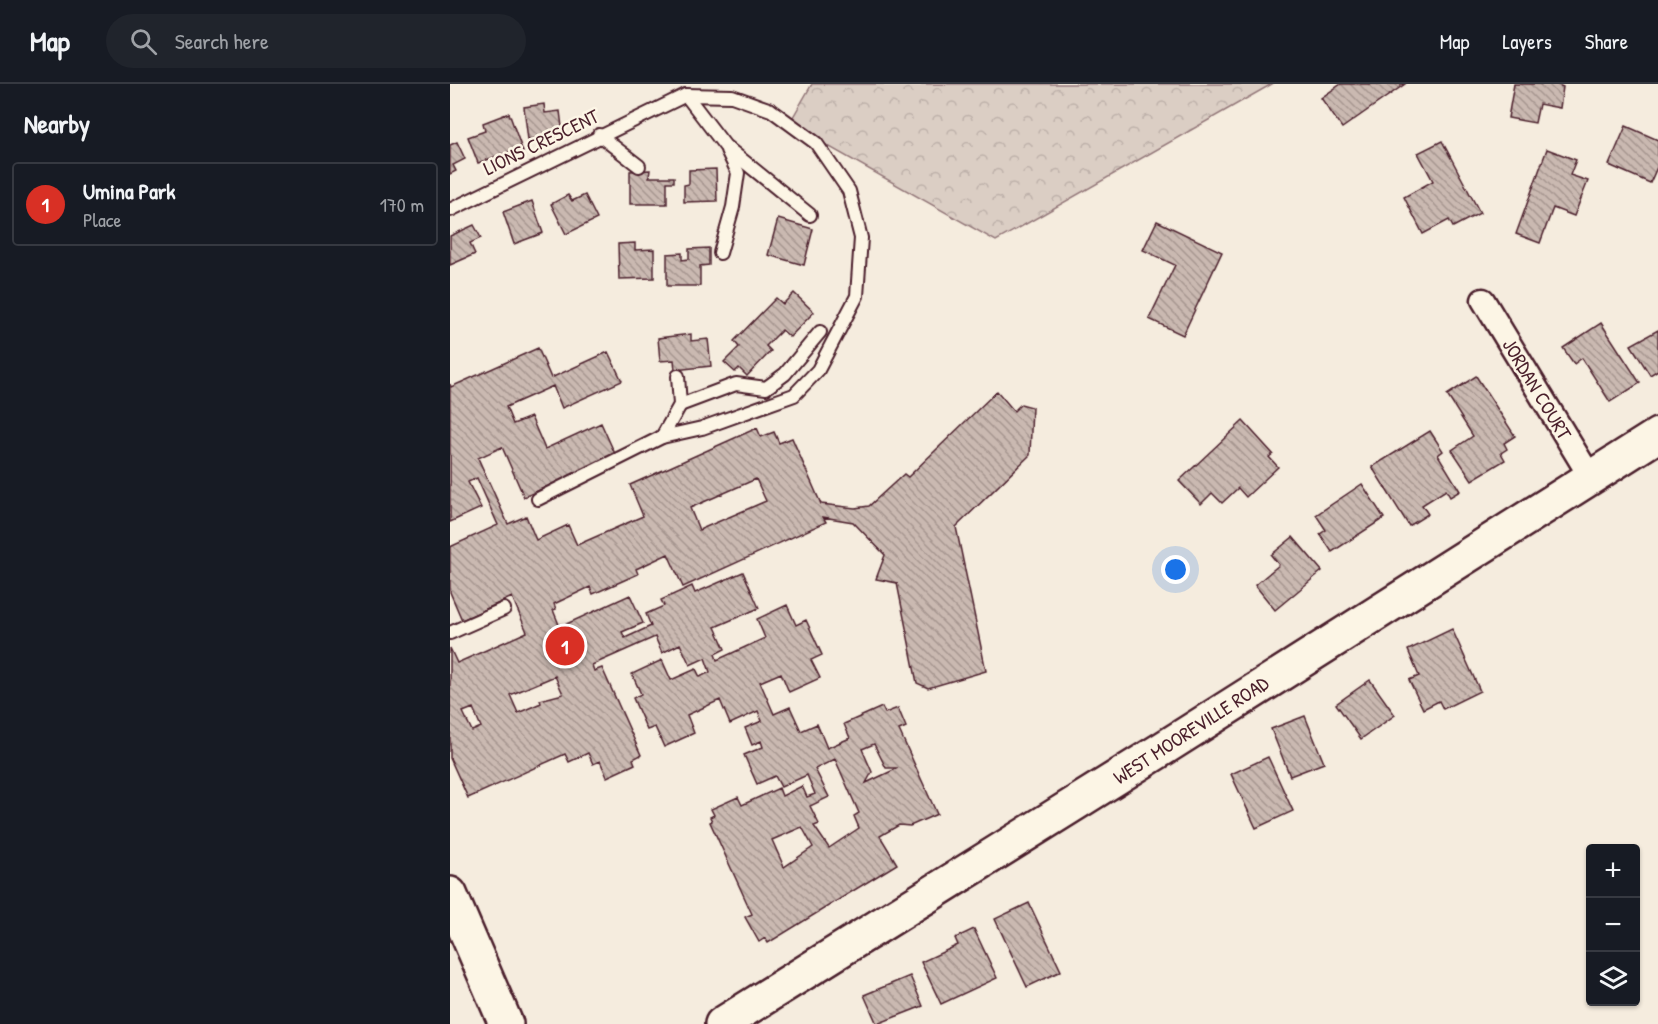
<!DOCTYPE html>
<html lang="en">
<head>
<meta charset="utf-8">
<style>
  :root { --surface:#171b24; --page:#20242c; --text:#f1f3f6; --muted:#9ea1a6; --line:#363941; --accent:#d93025 }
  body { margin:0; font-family:"Patrick Hand",sans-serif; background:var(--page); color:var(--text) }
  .controls { position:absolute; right:18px; bottom:18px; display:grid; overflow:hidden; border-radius:6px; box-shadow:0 2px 4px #0004 }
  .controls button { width:54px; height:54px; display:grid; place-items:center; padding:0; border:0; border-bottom:2px solid var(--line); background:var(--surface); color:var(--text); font:30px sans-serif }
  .you { position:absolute; left:726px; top:486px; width:21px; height:21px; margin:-15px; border:4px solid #fff; border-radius:50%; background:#1a73e8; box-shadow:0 0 0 9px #1a73e833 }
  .badge { display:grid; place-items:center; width:39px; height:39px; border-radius:50%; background:var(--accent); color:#fff; font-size:20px; font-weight:700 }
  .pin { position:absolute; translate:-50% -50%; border:3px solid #fff; box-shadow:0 2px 6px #0006 }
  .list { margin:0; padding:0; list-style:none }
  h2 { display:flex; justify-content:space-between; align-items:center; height:78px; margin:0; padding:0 24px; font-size:26px }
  h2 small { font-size:20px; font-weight:400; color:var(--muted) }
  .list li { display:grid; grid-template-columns:39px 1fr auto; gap:18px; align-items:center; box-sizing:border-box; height:84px; margin:0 12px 12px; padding:0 12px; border:2px solid var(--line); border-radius:6px }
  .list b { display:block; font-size:22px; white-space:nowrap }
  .list p { margin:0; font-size:20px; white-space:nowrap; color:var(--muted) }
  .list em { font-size:20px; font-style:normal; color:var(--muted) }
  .icon { flex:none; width:33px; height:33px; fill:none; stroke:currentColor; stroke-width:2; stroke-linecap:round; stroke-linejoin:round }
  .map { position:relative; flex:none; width:1208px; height:940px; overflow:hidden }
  header { display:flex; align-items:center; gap:36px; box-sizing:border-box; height:84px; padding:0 30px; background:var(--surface); border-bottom:2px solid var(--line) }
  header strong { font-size:28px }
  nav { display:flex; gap:33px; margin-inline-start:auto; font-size:21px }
  .search { width:420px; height:54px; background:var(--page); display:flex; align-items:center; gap:15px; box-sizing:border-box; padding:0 21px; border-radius:33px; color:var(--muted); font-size:22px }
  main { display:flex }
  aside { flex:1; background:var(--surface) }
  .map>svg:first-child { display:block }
</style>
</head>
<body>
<header>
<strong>Map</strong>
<div class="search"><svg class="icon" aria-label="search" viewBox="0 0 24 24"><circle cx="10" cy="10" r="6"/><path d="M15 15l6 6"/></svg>Search here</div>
<nav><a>Map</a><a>Layers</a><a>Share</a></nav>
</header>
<main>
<aside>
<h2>Nearby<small></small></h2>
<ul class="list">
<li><span class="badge">1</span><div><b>Umina Park</b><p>Place</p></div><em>170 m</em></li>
</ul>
</aside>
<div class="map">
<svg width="1208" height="940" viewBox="0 0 1208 940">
  <defs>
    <pattern id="forest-crowns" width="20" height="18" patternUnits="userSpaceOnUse" patternTransform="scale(1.5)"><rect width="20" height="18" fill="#dbcec4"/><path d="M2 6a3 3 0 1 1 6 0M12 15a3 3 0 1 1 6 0" fill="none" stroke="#bdb0a9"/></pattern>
    <pattern id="building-back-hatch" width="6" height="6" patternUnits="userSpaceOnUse" patternTransform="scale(1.5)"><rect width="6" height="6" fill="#cab9b1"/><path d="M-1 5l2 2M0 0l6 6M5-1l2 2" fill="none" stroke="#a69690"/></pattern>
  </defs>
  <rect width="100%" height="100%" fill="#f5ecde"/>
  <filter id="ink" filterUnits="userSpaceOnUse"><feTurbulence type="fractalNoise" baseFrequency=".0167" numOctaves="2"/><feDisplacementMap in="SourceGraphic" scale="12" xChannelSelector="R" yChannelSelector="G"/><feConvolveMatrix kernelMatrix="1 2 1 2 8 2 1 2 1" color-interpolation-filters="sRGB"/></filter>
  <g filter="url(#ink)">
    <path fill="url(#forest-crowns)" stroke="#927678" stroke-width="1.5" d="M362,0H822L546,157L339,40Z"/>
    <g fill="url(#building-back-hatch)" stroke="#4a1f2b" stroke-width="1.5" fill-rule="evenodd">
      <path d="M891,0H955L892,44L871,14Z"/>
      <path d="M1064,0H1106L1113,3L1110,24L1089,20L1085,39L1058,34Z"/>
      <path d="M94,20L95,29L110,27L113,51L78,56L74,23Z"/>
      <path d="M59,29L73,68L60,72L59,68L28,79L18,53L35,47L33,39Z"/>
      <path d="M1176,42L1208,56V81L1200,99L1159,81Z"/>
      <path d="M992,57L1030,129L1003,143L999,136L973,150L954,113L983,97L968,69Z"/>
      <path d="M7,58L15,75L3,81L6,87L0,90V61Z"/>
      <path d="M1097,65L1126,76L1120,91L1138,97L1124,132L1103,124L1090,159L1066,150Z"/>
      <path d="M266,85L267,117L234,118V101L239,100V86Z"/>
      <path d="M200,86L199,93H224V98H217V120H180V87Z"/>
      <path d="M118,111L122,117L135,111L147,135L116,150L101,120Z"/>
      <path d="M82,117L93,149L64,160L53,128Z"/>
      <path d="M328,135L363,145L354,181L318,171Z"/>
      <path d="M707,137L772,168L733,251L699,235L725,181L693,166Z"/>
      <path d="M24,141L31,154L20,159L25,170L0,181V152Z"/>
      <path d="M185,159V166L204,165V194L169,195L168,160Z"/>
      <path d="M259,164V181L250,182V202H217V170L232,169V176L239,175V165Z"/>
      <path d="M344,209L364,228L340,253L332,246L316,262L321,267L297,292L289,284L285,288L274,278L289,263L284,257L326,214L333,220Z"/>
      <path d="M1151,239L1190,299L1160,318L1132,274L1124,280L1113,264Z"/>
      <path d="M1208,246V286L1200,291L1181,261Z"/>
      <path d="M241,250V257L258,255L261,282L225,286L224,276L210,277L208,254Z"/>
      <path d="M88,264L101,294L158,268L172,297L112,324L103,302L56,323L63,340L81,333L95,365L151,339L166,372L74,413L52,363L28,374L58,440L76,432L86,456L118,441L127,461L193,432L180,401L307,344L311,353L324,348L329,359L342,354L371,420L405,424L419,422L454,390L458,393L547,307L564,327L571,320L582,323L580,371L506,443L536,587L478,604L467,599L447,499L426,495L435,471L403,438L373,433L376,438L233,503L218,470L186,485L188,490L143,510L140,503L104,520L106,525L103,526L110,543L180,511L193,539L172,548L175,554L201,542L196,530L214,522L211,516L242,502L245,509L293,488L309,524L265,543L275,565L265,570L267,576L315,554L307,535L337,521L346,541L356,536L372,571L361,576L370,594L339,608L331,589L310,598L324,630L340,623L351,647L367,640L377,664L400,654L394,640L432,623L435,629L448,624L456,643L449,646L487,730L460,742L449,741L430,752L447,780L318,859L315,854L309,858L295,833L302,830L260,738L262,737L260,733L264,731L261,725L288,713L292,721L329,704L332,712L352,702L357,713L365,710L357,691L331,703L325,692L307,700L294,671L313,663L311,657L302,661L295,644L312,637L308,627L280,640L270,616L237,631L244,649L214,663L205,643L197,646L183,614L191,610L182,590L212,576L221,596L246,585L250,593L260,588L255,574L240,581L230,560L212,569L205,553L142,581L144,587L152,584L191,671L183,675L185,680L157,693L150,677L143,680L138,669L119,678L115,670L18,714L0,674V564L7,579L77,548L62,513L12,536L0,508V463L48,441L27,394L18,398L31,424L0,438V300L1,303ZM306,395L316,417L249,446L240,424ZM105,592L113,610L90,616L91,619L68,629L60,611ZM23,624L31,643L22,647L13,628ZM424,660L436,684H448L416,699L422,688L412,665ZM385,675L409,729L404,732L409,744L379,764L364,742L369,740L360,722L379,713L365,685ZM352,743L363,763L334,783L322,756Z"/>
      <path d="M1026,292L1065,352L1054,359L1057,365L1051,369L1055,376L1022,396L1002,366L1023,352L997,311Z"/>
      <path d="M793,337L823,370L819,373L828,383L796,413L788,404L772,419L762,409L751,420L729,397Z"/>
      <path d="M980,347L993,367L988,371L1010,407L1000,413L996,406L972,421L978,430L959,442L922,383Z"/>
      <path d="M912,400L934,434L882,468L870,450L876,446L866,431Z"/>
      <path d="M843,453L872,487L825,526L805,501L829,481L821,471Z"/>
      <path d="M1002,545L1030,607L993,625L989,617L973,625L959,596L969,592L958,566Z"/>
      <path d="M920,596L945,631L911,655L886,620Z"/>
      <path d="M855,632L874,679L840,692L821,645Z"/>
      <path d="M818,673L843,727L806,744L781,690Z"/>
      <path d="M579,819L611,887L577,903L545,835Z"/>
      <path d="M524,845L547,894L491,920L471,878L508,861L505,854Z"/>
      <path d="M460,892L473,922L427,940L414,911Z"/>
    </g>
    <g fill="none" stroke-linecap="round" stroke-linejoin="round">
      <g stroke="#4a1f2b" stroke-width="16">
        <g id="service">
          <path d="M236,11L275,62L360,131"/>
          <path d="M149,51L189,82"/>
          <path d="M0,126L236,11L282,12L321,26L366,59L399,107L411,154L407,212L368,286L344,311L252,344L212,353L88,415"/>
          <path d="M270,169L283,123L288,89L277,66"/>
          <path d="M230,321L286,300L316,304L335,290L370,248"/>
          <path d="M212,353L230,321L228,292"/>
          <path d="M0,549L54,525"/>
        </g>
      </g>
      <g stroke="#4a1f2b" stroke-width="27">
        <path id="minor" d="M1033,216L1141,394"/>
      </g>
      <g stroke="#4a1f2b" stroke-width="38">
        <g id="secondary">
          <path d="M0,810L56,940"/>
          <path d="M272,940L714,664L1208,351"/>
        </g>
      </g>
      <use href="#service" stroke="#fcf5e5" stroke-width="12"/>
      <use href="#minor" stroke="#fcf5e5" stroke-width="22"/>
      <use href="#secondary" stroke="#fcf5e5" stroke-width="33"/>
    </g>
  </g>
  <g text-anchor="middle" stroke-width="5" stroke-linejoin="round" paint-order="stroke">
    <g font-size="20" fill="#4a1f2b" stroke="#fcf5e5">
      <text transform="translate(91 58) rotate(-26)" y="7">LIONS CRESCENT</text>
      <text transform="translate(1087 305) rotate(59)" y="7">JORDAN COURT</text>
      <text transform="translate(741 646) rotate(-33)" y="7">WEST MOOREVILLE ROAD</text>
    </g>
  </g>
</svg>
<div class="controls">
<button>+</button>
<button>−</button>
<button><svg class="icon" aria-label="layers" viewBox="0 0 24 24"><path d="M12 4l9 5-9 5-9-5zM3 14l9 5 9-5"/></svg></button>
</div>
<div class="you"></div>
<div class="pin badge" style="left:115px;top:562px">1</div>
</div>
</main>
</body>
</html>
